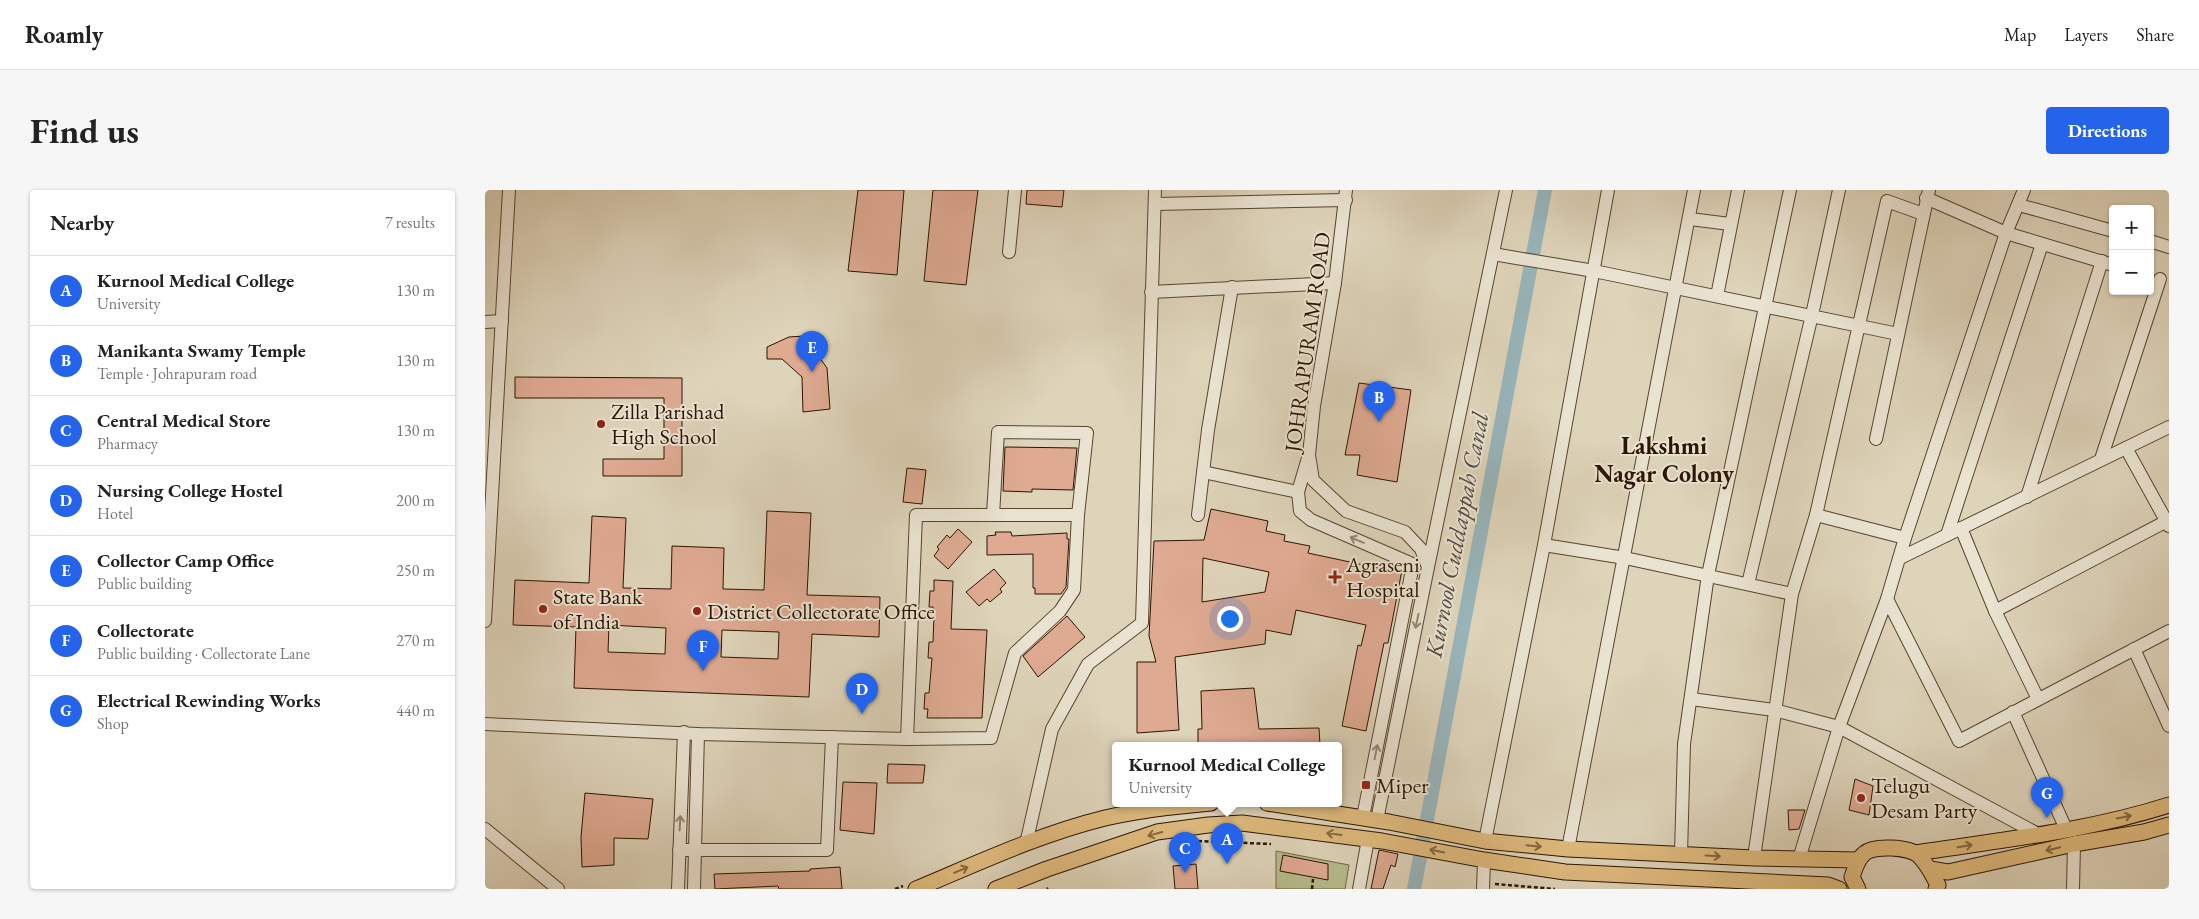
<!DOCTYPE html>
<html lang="en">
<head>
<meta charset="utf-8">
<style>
  :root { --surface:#fff; --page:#f6f6f6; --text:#222; --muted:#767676; --line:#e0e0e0; --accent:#2563eb }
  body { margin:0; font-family:"EB Garamond",serif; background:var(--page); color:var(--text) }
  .controls { position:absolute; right:15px; top:15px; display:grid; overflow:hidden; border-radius:5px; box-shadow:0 1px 4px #0004 }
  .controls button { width:45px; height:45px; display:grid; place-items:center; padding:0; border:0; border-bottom:1px solid var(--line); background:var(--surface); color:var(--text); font:25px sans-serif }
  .you { position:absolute; left:744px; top:428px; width:18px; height:18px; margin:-12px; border:4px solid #fff; border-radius:50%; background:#1a73e8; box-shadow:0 0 0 8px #1a73e833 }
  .badge { display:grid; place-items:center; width:32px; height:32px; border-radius:50%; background:var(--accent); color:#fff; font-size:16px; font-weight:700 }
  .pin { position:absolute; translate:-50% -41px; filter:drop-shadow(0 1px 2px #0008) }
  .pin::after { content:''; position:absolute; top:26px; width:18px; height:15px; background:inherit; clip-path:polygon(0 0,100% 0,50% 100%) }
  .popup { position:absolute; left:627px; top:552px; width:230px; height:65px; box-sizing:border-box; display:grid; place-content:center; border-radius:5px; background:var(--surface); filter:drop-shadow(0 1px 4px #0005); font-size:16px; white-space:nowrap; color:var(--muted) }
  .popup b { font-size:19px; color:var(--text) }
  .popup::after { content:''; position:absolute; left:50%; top:100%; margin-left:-10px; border:10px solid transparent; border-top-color:var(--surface) }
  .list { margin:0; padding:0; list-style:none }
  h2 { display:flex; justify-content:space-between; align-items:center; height:65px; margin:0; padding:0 20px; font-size:21px }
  h2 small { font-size:16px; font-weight:400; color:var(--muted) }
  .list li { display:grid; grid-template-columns:32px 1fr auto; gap:15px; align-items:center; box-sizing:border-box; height:70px; padding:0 20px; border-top:1px solid var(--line) }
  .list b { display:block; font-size:19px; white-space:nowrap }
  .list p { margin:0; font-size:16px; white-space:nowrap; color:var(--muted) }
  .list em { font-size:16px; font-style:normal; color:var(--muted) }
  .map { position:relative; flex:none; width:1684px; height:699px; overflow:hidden; border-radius:5px }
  header { display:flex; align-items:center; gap:30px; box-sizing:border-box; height:70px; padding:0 25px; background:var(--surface); border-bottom:1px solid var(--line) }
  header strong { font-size:24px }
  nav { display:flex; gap:28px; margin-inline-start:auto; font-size:18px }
  .intro { display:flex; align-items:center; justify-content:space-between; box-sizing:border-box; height:120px; padding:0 30px }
  h1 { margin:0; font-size:35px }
  .button { padding:12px 22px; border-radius:5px; background:var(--accent); color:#fff; font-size:18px; font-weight:700 }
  main { display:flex; gap:30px; padding:0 30px }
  aside { flex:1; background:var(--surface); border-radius:5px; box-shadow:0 1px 4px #0004 }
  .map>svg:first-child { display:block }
</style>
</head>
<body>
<header>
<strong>Roamly</strong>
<nav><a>Map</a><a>Layers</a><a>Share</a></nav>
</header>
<div class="intro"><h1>Find us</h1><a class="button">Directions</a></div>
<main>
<aside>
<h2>Nearby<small>7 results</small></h2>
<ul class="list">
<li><span class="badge">A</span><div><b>Kurnool Medical College</b><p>University</p></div><em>130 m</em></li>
<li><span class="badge">B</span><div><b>Manikanta Swamy Temple</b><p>Temple · Johrapuram road</p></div><em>130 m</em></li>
<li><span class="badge">C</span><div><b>Central Medical Store</b><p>Pharmacy</p></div><em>130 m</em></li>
<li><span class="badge">D</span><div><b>Nursing College Hostel</b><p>Hotel</p></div><em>200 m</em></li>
<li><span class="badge">E</span><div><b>Collector Camp Office</b><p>Public building</p></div><em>250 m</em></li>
<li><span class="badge">F</span><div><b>Collectorate</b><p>Public building · Collectorate Lane</p></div><em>270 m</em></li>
<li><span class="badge">G</span><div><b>Electrical Rewinding Works</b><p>Shop</p></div><em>440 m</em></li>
</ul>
</aside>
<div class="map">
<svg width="1684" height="699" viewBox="0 0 1684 699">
  <rect width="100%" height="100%" fill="#ded4ba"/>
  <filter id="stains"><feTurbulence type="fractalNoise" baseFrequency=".004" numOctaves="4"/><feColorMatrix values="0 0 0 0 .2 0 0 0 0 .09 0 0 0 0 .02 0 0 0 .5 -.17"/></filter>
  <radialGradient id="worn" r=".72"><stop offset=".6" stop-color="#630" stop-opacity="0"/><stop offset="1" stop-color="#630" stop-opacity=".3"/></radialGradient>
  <path fill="#b6bb8c" stroke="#716846" d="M791,661L864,675L860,699H791Z"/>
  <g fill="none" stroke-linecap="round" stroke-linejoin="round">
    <path stroke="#98b5bb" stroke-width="14" d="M929,699L1060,0"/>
  </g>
  <g fill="#dfaa92" stroke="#2c1401" fill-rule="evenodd">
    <path d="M373,0H419L412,85L363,81Z"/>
    <path d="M448,0H493L481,95L439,91Z"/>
    <path d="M542,0H579L577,17L541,14Z"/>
    <path d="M319,146L342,178L345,219L318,222L317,187L297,169H282V157L304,147Z"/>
    <path d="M30,187L197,188V286H118V269H179V208H30Z"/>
    <path d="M874,193L926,200L912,292L872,285L875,265H860Z"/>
    <path d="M520,257L592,258L588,300L547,299V302L518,301Z"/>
    <path d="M422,278L441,280L437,314L418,312Z"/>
    <path d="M726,319L783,331L781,341L800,345L799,351L825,356L823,363L893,378V375L917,380L903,453H899L881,541L857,536L873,455L876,456L881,435L811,420L806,445L781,440L780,454L690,467L694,540L652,543V472H671L664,446L669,351L719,350ZM718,368L784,382L780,402L717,412Z"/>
    <path d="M282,321L326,323L322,405L395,407L394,447L327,444L324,507L89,498L91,437L28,435L30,390L104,393L107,326L141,328L138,398L186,399L187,356L239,358L238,399L279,400ZM124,435L181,438L180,464L123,462ZM237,440L294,442L293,469L236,467Z"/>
    <path d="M473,339L487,352L463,379L449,366L454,359L452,357L462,345L465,348Z"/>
    <path d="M510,342H526L527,346L582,343V349H584L581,397L576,404H550V398H548V364L502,365V346L511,345Z"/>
    <path d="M509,379L521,393L515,399L517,402L505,412L502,409L494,416L481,402Z"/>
    <path d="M449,390L468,391L466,439L502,440L497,528H442L443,519H439L440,503H444L445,492L447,468H443L444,452H448L449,426L448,417H444L445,401H449Z"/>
    <path d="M582,426L600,447L553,487L538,466Z"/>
    <path d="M769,498L774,539L834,538L835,555H713V539H717L716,501Z"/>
    <path d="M403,574L440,575L438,593H402Z"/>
    <path d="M1370,589L1388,596L1384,625L1364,620Z"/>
    <path d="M358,592L392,593L389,644L355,640Z"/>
    <path d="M100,603L168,609L163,649L129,648V675L97,677L96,647Z"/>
    <path d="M1303,620H1320L1314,639L1304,640Z"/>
    <path d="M894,660L913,664L910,677L906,675L898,699H886Z"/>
    <path d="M798,665L843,674V690L795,681Z"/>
    <path d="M711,674L713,699H690L688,676Z"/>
    <path d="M355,677L357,699H294L293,696L230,699L229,684L325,681V679Z"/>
  </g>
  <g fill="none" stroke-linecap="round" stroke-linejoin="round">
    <g stroke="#58442f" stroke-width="14">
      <g id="minor">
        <path d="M861,0L850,93L829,216L824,265L828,290L861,321L920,342L936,359L943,377L892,630"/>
        <path d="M1441,8L1521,43L1628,75"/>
        <path d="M670,14L861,10"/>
        <path d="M1534,15L1628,41"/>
        <path d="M1205,29L1245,34"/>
        <path d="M1665,51L1684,57"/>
        <path d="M524,62L530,0"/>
        <path d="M1008,64L1109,81L1413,144"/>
        <path d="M666,102L850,93"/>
        <path d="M1232,106L1253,0"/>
        <path d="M0,132L17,131"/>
        <path d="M1391,249L1444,0"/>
        <path d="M1641,258L1684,336"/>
        <path d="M823,268L813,302L815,321L826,330L925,373L926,385L878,627"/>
        <path d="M1616,269L1675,89"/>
        <path d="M718,282L813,302"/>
        <path d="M1542,307L1617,71"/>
        <path d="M713,325L723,240L747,97"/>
        <path d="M1331,325L1420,348"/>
        <path d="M1476,338L1510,421L1682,331"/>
        <path d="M1462,345L1557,54"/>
        <path d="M1059,355L1140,368L1307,404"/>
        <path d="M1415,368L1684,237"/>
        <path d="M943,377L1021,0"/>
        <path d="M1263,394L1327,125L1354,0"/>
        <path d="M1402,409L1474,551L1684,441"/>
        <path d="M1510,421L1553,509"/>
        <path d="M0,431L24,0"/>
        <path d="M1649,459L1684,536"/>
        <path d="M1206,509L1289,520L1354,537L1553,644"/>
        <path d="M1528,522L1581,639"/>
        <path d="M0,534L213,544L422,549L431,325H593"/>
        <path d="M422,549L506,548L530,463L575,421L589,400L593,325L602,243L513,242L508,325"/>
        <path d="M0,639L73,699"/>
        <path d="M1000,651L1059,355L1123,0"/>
        <path d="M541,654L567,539L603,474L657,433L670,0"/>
        <path d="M1083,659L1209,0"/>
        <path d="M194,660H342L347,547"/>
        <path d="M1196,664L1199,554L1223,385L1305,0"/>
        <path d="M1269,668L1307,404L1331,325L1402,11L1438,24"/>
        <path d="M1314,669L1354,537L1402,409L1420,348L1521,43L1539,0"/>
        <path d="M193,699L199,542"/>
        <path d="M209,699L213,544"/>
        <path d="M874,699L883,649"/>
        <path d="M998,699L999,670"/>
        <path d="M1588,699L1589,654"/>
      </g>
    </g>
    <g stroke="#2c1401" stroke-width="17">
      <g id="major">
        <path d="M782,613L904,632L1000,651L1083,659L1269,668L1373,670"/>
        <path d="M1431,663C1516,650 1603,641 1684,615"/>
        <path d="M1445,679L1463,682L1589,654L1659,642L1684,635"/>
        <path d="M431,699C493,673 555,644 620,628C655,620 690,616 726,613"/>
        <path d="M511,699L562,679L672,642L723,635L757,633L897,651L999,670L1080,682L1343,695L1354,699"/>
        <path d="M1373,699L1367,687C1370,679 1372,669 1380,663C1389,655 1424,657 1433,665C1442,673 1447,684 1453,695L1451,699"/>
      </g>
    </g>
    <g stroke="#2c1401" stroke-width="2.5" stroke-dasharray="4 2.5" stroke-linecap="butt">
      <path d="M713,651L786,654"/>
      <path d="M1010,694L1070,699"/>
      <path d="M410,699L418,696"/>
      <path d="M562,699L563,698"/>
      <path d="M827,699L828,689"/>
    </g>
    <use href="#minor" stroke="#eae3d2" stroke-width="12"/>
    <use href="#major" stroke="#dfba7d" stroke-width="15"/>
  </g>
  <defs><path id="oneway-shaft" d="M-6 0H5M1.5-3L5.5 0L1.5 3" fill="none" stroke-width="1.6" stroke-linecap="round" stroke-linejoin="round" transform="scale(1.25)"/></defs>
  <g stroke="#948674">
    <use href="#oneway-shaft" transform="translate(872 350) rotate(-157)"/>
    <use href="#oneway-shaft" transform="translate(932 431) rotate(102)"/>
    <use href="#oneway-shaft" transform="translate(891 562) rotate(-79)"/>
    <use href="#oneway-shaft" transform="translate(195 633) rotate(-87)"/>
  </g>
  <g stroke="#86673f">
    <use href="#oneway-shaft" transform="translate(1639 627) rotate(-12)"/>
    <use href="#oneway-shaft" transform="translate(670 644) rotate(165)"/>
    <use href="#oneway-shaft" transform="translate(849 644) rotate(-172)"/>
    <use href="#oneway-shaft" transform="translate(1049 656) rotate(6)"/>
    <use href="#oneway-shaft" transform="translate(1480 656) rotate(-9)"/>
    <use href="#oneway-shaft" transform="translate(1568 659) rotate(167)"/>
    <use href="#oneway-shaft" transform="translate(952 661) rotate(-169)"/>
    <use href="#oneway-shaft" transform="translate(1228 666) rotate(3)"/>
    <use href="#oneway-shaft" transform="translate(476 680) rotate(-23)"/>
  </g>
  <g fill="#8f2418" stroke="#eae3d2" stroke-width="2">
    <circle cx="116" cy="234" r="5"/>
    <path d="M847.5 379.5h5v5h5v5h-5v5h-5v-5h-5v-5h5z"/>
    <circle cx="58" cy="419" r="5"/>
    <circle cx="212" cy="421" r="5"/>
    <rect x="876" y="590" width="10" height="10" rx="2.5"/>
    <circle cx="1376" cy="608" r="5"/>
  </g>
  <g text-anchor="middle" stroke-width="4" stroke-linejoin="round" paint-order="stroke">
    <g font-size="22" fill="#2c1401" stroke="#eae3d2">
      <text transform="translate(822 152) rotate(-82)" y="8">JOHRAPURAM ROAD</text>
    </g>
    <g font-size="22" fill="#2c1401" stroke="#eae3d2" text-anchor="start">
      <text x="126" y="229">Zilla Parishad<tspan x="126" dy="25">High School</tspan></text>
      <text x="861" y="382">Agraseni<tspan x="861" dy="25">Hospital</tspan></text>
      <text x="68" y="414">State Bank<tspan x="68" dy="25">of India</tspan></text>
      <text x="222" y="429">District Collectorate Office</text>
      <text x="891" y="603">Miper</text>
      <text x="1386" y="603">Telugu<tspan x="1386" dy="25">Desam Party</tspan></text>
    </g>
    <g font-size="24" font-weight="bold" fill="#2c1401" stroke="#eae3d2">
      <text x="1179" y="264">Lakshmi<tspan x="1179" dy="28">Nagar Colony</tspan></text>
    </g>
    <g font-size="24" font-style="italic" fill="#524c42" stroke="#eae3d2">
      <text transform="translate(972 345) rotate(-79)" y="8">Kurnool Cuddappah Canal</text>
    </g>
  </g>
  <rect width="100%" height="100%" filter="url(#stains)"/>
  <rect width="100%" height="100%" fill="url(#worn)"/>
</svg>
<div class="controls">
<button>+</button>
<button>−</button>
</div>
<div class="you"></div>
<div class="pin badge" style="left:742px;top:674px">A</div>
<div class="popup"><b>Kurnool Medical College</b>University</div>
<div class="pin badge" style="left:894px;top:232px">B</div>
<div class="pin badge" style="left:700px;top:683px">C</div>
<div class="pin badge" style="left:377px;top:524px">D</div>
<div class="pin badge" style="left:327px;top:182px">E</div>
<div class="pin badge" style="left:218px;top:481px">F</div>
<div class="pin badge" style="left:1562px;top:628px">G</div>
</div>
</main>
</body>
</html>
